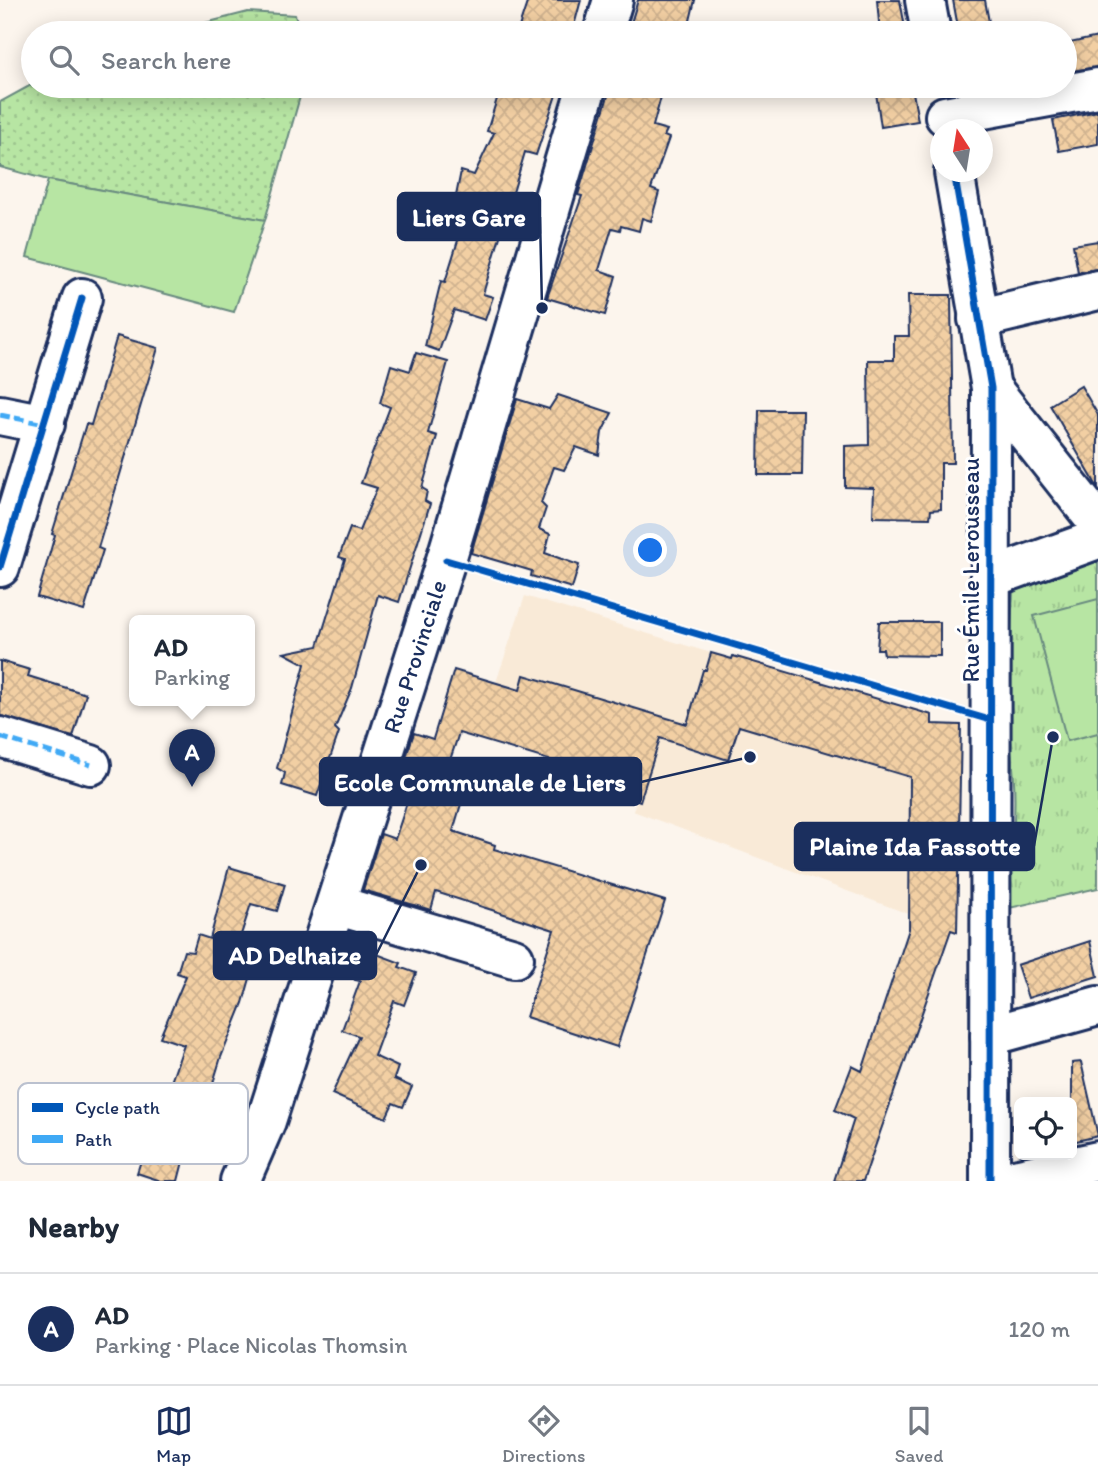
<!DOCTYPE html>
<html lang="en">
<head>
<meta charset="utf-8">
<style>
  :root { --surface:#fff; --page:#f2f2f3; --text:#1f2937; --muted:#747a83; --line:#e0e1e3; --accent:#1b2f5e }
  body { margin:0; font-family:Itim,sans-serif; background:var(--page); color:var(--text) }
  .controls { position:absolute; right:21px; bottom:21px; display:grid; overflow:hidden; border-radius:10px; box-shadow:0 4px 18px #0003 }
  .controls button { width:63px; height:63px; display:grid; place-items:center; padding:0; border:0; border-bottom:2px solid var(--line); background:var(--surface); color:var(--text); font:35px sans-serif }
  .compass { position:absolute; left:930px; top:119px; width:63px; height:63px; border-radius:50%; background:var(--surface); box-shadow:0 4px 18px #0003; rotate:348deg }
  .you { position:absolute; left:651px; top:551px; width:24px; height:24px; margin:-18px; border:5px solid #fff; border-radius:50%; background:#1a73e8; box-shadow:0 0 0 10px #1a73e833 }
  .badge { display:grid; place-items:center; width:46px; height:46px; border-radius:50%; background:var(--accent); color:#fff; font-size:23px; font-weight:700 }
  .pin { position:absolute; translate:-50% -58px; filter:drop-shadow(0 2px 4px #0008) }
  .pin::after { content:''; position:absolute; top:37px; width:24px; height:21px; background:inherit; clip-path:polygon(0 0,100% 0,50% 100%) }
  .popup { position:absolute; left:129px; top:615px; width:126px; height:91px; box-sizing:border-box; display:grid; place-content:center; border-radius:10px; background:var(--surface); filter:drop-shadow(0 2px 5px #0005); font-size:23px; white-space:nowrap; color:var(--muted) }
  .popup b { font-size:26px; color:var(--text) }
  .popup::after { content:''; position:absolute; left:50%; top:100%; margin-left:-14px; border:14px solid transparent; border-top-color:var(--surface) }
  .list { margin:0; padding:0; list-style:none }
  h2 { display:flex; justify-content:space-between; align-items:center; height:91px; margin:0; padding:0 28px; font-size:30px }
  h2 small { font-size:23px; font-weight:400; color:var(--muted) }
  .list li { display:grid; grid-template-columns:46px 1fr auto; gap:21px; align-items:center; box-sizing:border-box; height:112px; padding:0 28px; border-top:2px solid var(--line) }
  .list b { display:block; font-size:26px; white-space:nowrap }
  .list p { margin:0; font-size:23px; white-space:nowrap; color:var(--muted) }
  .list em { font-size:23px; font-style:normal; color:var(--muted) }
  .icon { flex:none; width:38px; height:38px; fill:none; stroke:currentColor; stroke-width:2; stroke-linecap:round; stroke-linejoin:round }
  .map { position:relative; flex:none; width:1098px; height:1181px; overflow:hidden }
  .search { position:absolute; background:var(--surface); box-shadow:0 4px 18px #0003; left:21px; right:21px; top:21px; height:77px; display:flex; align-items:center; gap:18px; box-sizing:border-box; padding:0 24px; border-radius:38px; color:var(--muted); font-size:26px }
  .sheet { height:203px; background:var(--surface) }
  nav { display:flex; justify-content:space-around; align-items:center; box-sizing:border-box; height:98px; border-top:2px solid var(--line); background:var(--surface); font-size:19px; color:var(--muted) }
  nav a { display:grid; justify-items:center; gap:4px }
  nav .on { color:var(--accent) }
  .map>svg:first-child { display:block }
</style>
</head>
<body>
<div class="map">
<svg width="1098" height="1181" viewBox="0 0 1098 1181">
  <defs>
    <pattern id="grass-dots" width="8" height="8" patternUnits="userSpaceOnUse" patternTransform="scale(1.75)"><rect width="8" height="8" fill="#b7e5a3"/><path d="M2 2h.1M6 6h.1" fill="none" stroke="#9dc58f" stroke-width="1.8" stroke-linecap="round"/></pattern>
    <pattern id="park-tufts" width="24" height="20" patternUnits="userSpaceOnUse" patternTransform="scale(1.75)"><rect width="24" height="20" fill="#b7e5a3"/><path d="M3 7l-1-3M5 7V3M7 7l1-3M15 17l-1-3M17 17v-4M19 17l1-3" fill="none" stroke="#9dc58f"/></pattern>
    <pattern id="building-cross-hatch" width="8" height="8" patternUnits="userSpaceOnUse" patternTransform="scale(1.75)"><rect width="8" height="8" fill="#f2cfa3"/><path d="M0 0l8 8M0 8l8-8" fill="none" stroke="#cfb28f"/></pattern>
  </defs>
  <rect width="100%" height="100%" fill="#fcf5ed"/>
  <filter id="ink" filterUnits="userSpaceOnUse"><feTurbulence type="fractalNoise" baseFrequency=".0143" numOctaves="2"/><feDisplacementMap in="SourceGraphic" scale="14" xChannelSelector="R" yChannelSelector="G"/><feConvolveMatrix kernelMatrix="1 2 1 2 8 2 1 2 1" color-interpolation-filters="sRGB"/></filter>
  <g filter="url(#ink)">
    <path fill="#f9ead7" d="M525,596L711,653L732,659L733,656L932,715L933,723L961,725L957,932L633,811L637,799L598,787L602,776L477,739Z"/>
    <g fill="url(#grass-dots)" stroke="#698a80" stroke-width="2">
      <path d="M248,12L295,15L302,33H166Z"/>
      <path d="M33,84V86H303L265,220L48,180L0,167V102Z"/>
    </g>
    <path fill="url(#park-tufts)" stroke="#698a80" stroke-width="2" d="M1079,559L1098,562V888L1005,909C1013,856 1022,777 1005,727L1013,593L1021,582Z"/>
    <g fill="#b7e5a3" stroke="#698a80" stroke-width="2">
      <path d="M48,180L265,220L234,312L27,257Z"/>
      <path d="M1098,599V733L1067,741L1034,616Z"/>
    </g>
    <g fill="url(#building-cross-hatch)" stroke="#1b2f5e" stroke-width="2">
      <path d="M528,0H581L572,33H517Z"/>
      <path d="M638,0H695L687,33H628Z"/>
      <path d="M877,0H900L906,33H880Z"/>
      <path d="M953,0H985L991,33H959Z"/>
      <path d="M1098,37V67L1065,72V44Z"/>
      <path d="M501,86H559L536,155L525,152L483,294L493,297L485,320L454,310L439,351L425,346L441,281L445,282L464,221L452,216L461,171L474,175L494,133L487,131Z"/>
      <path d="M611,86H664L653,126L667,130L664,136L669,138L651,189L659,192L651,221L642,218L639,231L621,226L620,230L612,228L599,270L616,276L605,315L547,298L582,196L578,195Z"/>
      <path d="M875,86H912L918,121L881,127Z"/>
      <path d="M1098,111V144L1059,151L1053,120Z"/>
      <path d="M1098,241V269L1078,272L1073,245Z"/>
      <path d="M908,295H951L953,463H941V509L931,510L930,518L873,517L874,488L845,487V446L869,445L868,360H894V336H909Z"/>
      <path d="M117,336L158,348L98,548L103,550L84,611L37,597L55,535L52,534L86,424L91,425Z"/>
      <path d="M416,353L448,362L428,433L437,436L422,488L427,491L425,501L430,504L399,602L378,595L352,688L335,728L339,732L317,796L282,785L285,773L277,768L305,664L284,653L318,646L345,559L339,557L350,528L359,531L377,488L361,483L390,407L380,403L391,365L410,371Z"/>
      <path d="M1081,386L1098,415V488L1050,405Z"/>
      <path d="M558,395L612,413L602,432L599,455L576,447L564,470L554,467L541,503L546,508L539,529L550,534L545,553L579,565L572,588L531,576L532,571L471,553L517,399L549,409Z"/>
      <path d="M759,410H803L802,475H758Z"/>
      <path d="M879,622H940V656L884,655L883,649H877Z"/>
      <path d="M711,653L732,659L733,656L932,715V724L961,725L957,932L951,930L863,1181H834L854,1119L835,1110L852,1066L862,1071L909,929L910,777L739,726L728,760L660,738L640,801L598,787L602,776L459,733L439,793L461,804L453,831L495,845L494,849L665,901L617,1047L526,1017L554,930L436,892L431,910L363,890L381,834L395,839L403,815L416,773L402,769L414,733L433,739L454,670L520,690L524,675L687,724L703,670H706Z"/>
      <path d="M0,661L30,670L28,676L86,694L73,737L0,716Z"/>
      <path d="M229,867L285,884L277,911L251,904L237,947L257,954L243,1003L221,1057L206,1106L198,1103L178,1181H161L137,1173L147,1142L143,1140L145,1093L165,1099L184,1045L160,1037L186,976L177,973L184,951L193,952L198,935L210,939Z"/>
      <path d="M1090,941L1098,976L1028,998L1017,965Z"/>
      <path d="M366,950L401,963L399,967L416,973L404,1005L394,1001L374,1056L398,1067L394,1079L412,1087L403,1107L393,1103L386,1118L332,1094L359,1036L342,1030L360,981L355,980Z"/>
      <path d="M1081,1062L1098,1136L1072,1142V1063Z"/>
    </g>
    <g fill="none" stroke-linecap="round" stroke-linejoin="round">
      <g stroke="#1b2f5e" stroke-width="44">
        <g id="minor">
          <path d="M925,0L931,33"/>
          <path d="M945,116L1098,88"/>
          <path d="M954,172L991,388L990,1181"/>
          <path d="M978,319L1098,290"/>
          <path d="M991,388L1098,523"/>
          <path d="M0,415L45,424"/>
          <path d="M0,567L82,298"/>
          <path d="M990,578L1098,539"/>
          <path d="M0,737L91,765"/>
          <path d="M336,905L514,958"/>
          <path d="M990,1036L1098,1006"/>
          <path d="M1005,1181L1098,1161"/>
        </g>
      </g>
      <g stroke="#1b2f5e" stroke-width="44">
        <g id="major">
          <path d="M603,33L613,0"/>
          <path id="s1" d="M240,1181L266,1121L446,560L587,86"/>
        </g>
      </g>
      <use href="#minor" stroke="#fff" stroke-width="38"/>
      <use href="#major" stroke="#fff" stroke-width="38"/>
      <g stroke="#3fa9f5" stroke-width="5" stroke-dasharray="10 5" stroke-linecap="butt">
        <path d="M0,415L45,424"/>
        <path d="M0,737L91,765"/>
      </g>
      <g stroke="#fff" stroke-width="11">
        <g id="cycleway">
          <path d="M954,172L991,388L990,1181"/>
          <path d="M446,560L990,720"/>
          <path d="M0,567L82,298"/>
        </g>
      </g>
      <use href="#cycleway" stroke="#0057b8" stroke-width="7"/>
    </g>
  </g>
  <g text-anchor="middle" stroke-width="6" stroke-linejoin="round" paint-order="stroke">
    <g font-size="24" fill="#1b2f5e" stroke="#fff">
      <text transform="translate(971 570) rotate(-90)" y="8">Rue Émile Lerousseau</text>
      <text dy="8" stroke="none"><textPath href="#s1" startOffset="553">Rue Provinciale</textPath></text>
    </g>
  </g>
  <rect x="18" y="1083" width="230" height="81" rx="10" fill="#fff" stroke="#bbc1cf" stroke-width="2"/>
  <rect x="32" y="1103" width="31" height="9" fill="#0057b8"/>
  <rect x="32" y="1135" width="31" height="8" fill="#3fa9f5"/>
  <g font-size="19" fill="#1b2f5e">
    <text x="75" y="1114">Cycle path</text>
    <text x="75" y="1146">Path</text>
  </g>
  <path fill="none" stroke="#1b2f5e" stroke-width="2.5" d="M542 308L540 217M750 757L641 782M1053 737L1034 846M421 865L376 955"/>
  <g fill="#1b2f5e" stroke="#fff" stroke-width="2.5">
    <circle cx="542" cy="308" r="7"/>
    <circle cx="750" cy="757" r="7"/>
    <circle cx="1053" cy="737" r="7"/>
    <circle cx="421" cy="865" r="7"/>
  </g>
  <g fill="#1b2f5e" stroke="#1b2f5e" stroke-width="2.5">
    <rect x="398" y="193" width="142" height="47" rx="7"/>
    <rect x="320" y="758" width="321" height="47" rx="7"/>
    <rect x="795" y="823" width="239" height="47" rx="7"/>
    <rect x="214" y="932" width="162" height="47" rx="7"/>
  </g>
  <g font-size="26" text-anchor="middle" font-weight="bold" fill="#fff">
    <text x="469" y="226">Liers Gare</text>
    <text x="480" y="791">Ecole Communale de Liers</text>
    <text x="915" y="855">Plaine Ida Fassotte</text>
    <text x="295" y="964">AD Delhaize</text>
  </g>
</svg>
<div class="controls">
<button><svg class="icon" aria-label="locate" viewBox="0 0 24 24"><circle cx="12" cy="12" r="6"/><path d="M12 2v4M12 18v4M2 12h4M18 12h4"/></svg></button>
</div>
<svg class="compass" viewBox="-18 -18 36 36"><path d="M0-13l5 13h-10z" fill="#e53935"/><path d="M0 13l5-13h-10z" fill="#747a83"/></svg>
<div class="you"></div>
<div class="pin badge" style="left:192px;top:787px">A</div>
<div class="popup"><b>AD</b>Parking</div>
<div class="search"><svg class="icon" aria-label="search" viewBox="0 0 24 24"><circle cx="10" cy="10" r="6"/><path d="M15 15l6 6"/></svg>Search here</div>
</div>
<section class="sheet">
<h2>Nearby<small></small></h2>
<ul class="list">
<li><span class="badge">A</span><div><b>AD</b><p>Parking · Place Nicolas Thomsin</p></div><em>120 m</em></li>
</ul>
</section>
<nav>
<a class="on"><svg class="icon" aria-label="map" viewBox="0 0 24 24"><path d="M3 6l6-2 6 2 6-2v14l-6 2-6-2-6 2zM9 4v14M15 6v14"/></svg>Map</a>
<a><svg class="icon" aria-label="directions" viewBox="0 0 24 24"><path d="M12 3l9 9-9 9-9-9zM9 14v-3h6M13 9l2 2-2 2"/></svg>Directions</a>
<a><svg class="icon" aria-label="saved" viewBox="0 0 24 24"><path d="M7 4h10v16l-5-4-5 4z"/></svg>Saved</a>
</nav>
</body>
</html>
